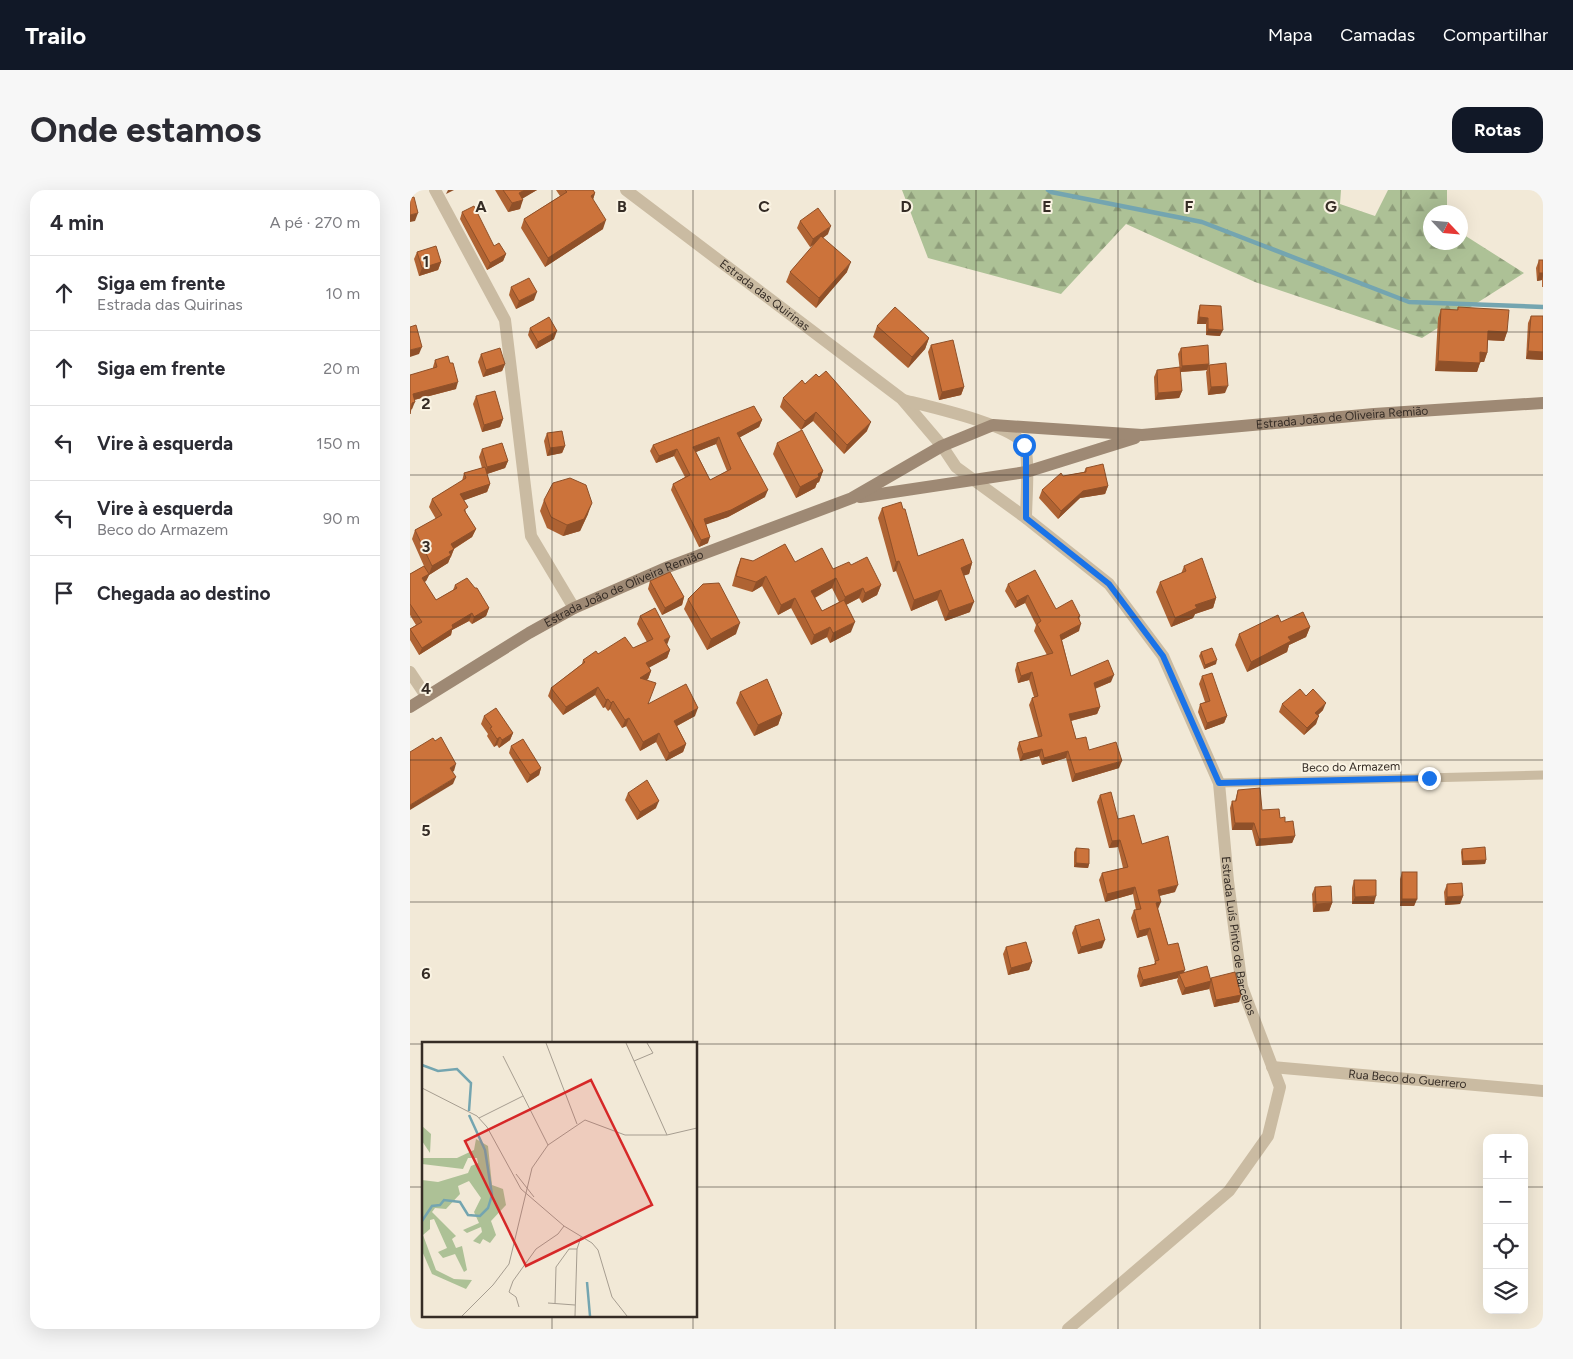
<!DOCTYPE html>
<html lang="pt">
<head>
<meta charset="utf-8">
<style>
  :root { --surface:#fff; --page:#f7f7f7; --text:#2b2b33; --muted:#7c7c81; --line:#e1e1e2; --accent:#111827 }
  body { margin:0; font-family:Figtree,sans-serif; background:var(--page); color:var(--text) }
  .controls { position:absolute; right:15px; bottom:15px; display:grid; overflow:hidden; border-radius:10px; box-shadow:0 5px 20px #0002 }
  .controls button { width:45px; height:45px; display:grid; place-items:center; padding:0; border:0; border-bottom:1px solid var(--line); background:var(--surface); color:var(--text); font:25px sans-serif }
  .compass { position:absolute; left:1013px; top:15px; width:45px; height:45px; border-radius:50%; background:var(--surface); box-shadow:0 5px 20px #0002; rotate:116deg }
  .stop { position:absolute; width:15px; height:15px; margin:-11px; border:4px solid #1a73e8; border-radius:50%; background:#fff }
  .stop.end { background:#1a73e8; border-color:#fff; box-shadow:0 1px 5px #0008 }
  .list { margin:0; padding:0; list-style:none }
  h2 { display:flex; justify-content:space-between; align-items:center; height:65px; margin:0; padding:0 20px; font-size:21px }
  h2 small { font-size:16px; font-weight:400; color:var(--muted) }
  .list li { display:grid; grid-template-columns:32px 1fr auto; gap:15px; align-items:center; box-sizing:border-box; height:75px; padding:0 20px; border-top:1px solid var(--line) }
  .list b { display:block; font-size:19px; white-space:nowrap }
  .list p { margin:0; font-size:16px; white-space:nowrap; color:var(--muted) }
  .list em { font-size:16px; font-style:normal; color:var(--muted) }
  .icon { flex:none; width:28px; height:28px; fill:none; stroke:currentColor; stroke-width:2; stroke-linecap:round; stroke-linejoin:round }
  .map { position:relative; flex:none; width:1133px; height:1139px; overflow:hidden; border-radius:15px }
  header { display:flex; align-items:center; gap:30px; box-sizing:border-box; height:70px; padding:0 25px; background:var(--accent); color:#fff }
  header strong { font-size:24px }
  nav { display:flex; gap:28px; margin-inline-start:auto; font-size:18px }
  .intro { display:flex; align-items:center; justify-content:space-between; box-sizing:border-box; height:120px; padding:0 30px }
  h1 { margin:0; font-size:35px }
  .button { padding:12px 22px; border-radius:15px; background:var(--accent); color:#fff; font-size:18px; font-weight:700 }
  main { display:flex; gap:30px; padding:0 30px }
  aside { flex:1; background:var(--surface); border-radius:15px; box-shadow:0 5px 20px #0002 }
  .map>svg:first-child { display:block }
</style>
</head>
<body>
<header>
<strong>Trailo</strong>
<nav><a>Mapa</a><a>Camadas</a><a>Compartilhar</a></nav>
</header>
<div class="intro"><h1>Onde estamos</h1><a class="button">Rotas</a></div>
<main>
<aside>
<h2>4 min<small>A pé · 270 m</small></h2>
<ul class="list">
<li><svg class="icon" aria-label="ahead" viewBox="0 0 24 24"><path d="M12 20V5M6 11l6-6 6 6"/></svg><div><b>Siga em frente</b><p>Estrada das Quirinas</p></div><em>10 m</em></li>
<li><svg class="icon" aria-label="ahead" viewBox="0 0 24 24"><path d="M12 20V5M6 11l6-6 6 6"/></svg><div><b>Siga em frente</b></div><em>20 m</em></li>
<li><svg class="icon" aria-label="left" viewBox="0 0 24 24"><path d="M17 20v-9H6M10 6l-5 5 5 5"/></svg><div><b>Vire à esquerda</b></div><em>150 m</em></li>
<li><svg class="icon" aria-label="left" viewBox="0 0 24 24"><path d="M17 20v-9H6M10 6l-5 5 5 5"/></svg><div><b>Vire à esquerda</b><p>Beco do Armazem</p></div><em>90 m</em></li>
<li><svg class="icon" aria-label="arrive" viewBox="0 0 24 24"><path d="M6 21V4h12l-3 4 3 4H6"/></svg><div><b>Chegada ao destino</b></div></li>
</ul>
</aside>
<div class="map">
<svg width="1133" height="1139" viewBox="0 0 1133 1139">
  <defs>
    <pattern id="forest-firs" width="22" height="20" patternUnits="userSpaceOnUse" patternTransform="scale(1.25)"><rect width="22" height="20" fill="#adc196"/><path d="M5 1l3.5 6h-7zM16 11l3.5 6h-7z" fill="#8e9d7a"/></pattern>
  </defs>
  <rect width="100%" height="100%" fill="#f2e9d7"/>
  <path fill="url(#forest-firs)" d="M492,0H931L930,14L965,26L978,0H1037V22H1021V52H1050L1051,43L1114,83L1012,148L845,92L716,34L651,104L518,68Z"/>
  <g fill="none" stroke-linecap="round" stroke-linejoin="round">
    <path stroke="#74a5b0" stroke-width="4.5" d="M638,0L641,2L792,32L999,112L1133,117"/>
    <path stroke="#cabba2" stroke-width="9" d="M809,593L1133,585"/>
    <g stroke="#cabba2" stroke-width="12">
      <path d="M25,0L95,130L121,346L164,418"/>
      <path d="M0,482L16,506"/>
      <path id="s1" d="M862,877L1133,901"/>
    </g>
    <g stroke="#cabba2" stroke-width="12">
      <path id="s2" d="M216,0L492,209L532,256L546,277L616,328L699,394L753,466L809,593L818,691L832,797L870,897L858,946L819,1001L658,1139"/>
      <path d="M493,210C517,216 604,235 614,255C620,267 616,312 616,328"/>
    </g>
    <g stroke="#9e8974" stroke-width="12">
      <path d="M450,307L616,282L725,248"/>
      <path id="s3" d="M0,517L119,443L164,418L258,377L442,308L532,256L583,235L732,245L964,224L1133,213"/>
    </g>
  </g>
  <g fill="#af6333" fill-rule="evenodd">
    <path d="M85,0H127L112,8L110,19L98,22Z"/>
    <path d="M146,0H183L185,3L183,10L193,39L135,77L111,38L114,29L150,6Z"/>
    <path d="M52,22L84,56L96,64L93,71L77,80L50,29Z"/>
    <path d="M390,31L418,44L413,48L437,82L406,118L376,92L380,82L405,54L400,57L387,38Z"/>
    <path d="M7,62L31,72L28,80L9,86L4,69Z"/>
    <path d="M1129,70H1133V97H1132V90L1127,91L1126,78Z"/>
    <path d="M101,97L124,110L106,119L99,105Z"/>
    <path d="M790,115L810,146L796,145V134H787L788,122Z"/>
    <path d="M1048,117L1097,142L1094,151L1078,150L1077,163L1074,172H1070L1067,182L1025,181L1028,128L1031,119L1047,120Z"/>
    <path d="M1121,126H1133V170L1116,169L1118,133Z"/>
    <path d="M467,136L519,148L515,159L498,178L463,147Z"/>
    <path d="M120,138L144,149L126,159L118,145Z"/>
    <path d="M521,155L554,197L551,205L529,210L518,162Z"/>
    <path d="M771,158L799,175L815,203L798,205L796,182L797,180L770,182L768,164Z"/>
    <path d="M71,164L95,174L92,181L73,187L68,172Z"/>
    <path d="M25,170L46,199L4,210L2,219L0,185L23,179V177Z"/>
    <path d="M747,180L772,201L769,208L745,210L744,187Z"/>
    <path d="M395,194L457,241L434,264L403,231L391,240L370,217L373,208Z"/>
    <path d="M66,206L93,229L90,237L72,242L63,214Z"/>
    <path d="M352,230L349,237L330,247L355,307L318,327L296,334L298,353L289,357L261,300L263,294L275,287L264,266L246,273L240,261L243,255ZM306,254L317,281L300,290L286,262Z"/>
    <path d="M137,243L155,256L152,263L137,266L134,251Z"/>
    <path d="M367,253L413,281L409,292L407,293L405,298L386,308L363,264Z"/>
    <path d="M72,259L98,271L95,278L77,284L80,294L77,302L54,310L56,323L66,339L62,347L44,359L41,367L40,368L38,373L19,385L16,391L14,392L26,410L43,400L45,395L79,418L76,426L62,434L59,431L42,440L41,445L9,465L0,450V439L6,435L0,425V384L14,376L2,349L5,340L26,329L19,317L22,309L52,291L54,283L72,278L69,267Z"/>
    <path d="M676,278L698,296L695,304L670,308L648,329L629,308L632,300L653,286L674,282Z"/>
    <path d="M134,310L178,324L170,341L153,346L137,338L130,321Z"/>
    <path d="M472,318L493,319L508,366L562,373L559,384L554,385L560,422L535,431L527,410L501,421L486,381L483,382L468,328Z"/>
    <path d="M331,368L343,371L385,372L423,379L441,375L471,395L467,405L452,413L449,408L436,415L441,442L420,453L417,447L401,455L381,418L368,425L352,396L342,402L322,396L327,378ZM422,398L429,412L412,421L405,408Z"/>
    <path d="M774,376L806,408L803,418L785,424L783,428L761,437L746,402L750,392L771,384Z"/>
    <path d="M240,391L274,407L272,415L252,425L238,399Z"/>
    <path d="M598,394L646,419L670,426L669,430V441L652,450L661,486L701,492L685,499L690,517L687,524L661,531L666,549L679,560L709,578L662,592L656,568L632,575L629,566L610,571L607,559L609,552L628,547L619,515L622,508L624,507L619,490L608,493L605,480L607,473L637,465L624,441L626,435L615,413L605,418L595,401Z"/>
    <path d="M278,409L326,444L297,460L274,419Z"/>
    <path d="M230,426L257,455L260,460L257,468L239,477L241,481L238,489L236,490L238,514L285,526L267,536L276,554L273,562L256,571L246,552L230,561L216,536L212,538L200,519L198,521L195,517L193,518L185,505L153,525L138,506L141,498L172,474L173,470L188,464L223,458L237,452L227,434Z"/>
    <path d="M871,432L900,437L896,447L879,455L877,462L837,482L825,455L829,444Z"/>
    <path d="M791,462L806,474L794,479L789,466Z"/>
    <path d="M792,486L817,526L814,533L795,540L788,522L790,514L795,512L789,494Z"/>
    <path d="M330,502L372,524L368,535L344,546L326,513Z"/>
    <path d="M896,506L913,520L908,525L906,534L894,545L869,522L872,514Z"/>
    <path d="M74,526L103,543L100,550L89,558L87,555L84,557L77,546L78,544L71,534Z"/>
    <path d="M101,556L131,578L129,585L117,593L99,563Z"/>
    <path d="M828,600L852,620L875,632L885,646L882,653L846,656L842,640H822L820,618L822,611H825Z"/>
    <path d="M218,603L246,618L227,630L215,610Z"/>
    <path d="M690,605L708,629L732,654L765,702L749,706L748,719L758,755L774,783L800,788L831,805L829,812L804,817L799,798V799L772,805L767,791L768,788L730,797L727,786L729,778L744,774L745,772L737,745L727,748L721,728L724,720H726L723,704L695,712L689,690L692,683L713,678L708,657L699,658L687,612Z"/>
    <path d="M666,658L679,674L678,678L664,677V662Z"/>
    <path d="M1052,659L1076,670L1075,674L1052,675L1051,662Z"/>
    <path d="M992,682L1007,709L1004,716H990V689Z"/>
    <path d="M944,690L964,714H942V698Z"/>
    <path d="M1037,694L1053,706L1050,714L1035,715L1034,702Z"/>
    <path d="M905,697L922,713L919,721L903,722L902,704Z"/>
    <path d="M665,736L692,758L668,764L662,743Z"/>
    <path d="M596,757L622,772L619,780L598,785L593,764Z"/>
  </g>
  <g fill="#8f5029">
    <path d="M38,0H44L36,4Z"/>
    <path d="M115,0H127L107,12L113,10L110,19L98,22L102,13L109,3Z"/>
    <path d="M185,3L182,12L181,6Z"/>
    <path d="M8,23L5,31L0,32V25Z"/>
    <path d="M196,30L193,39L135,77L138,68Z"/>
    <path d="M421,36L418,44L400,57L403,49Z"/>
    <path d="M96,64L93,71L77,80L80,73Z"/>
    <path d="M31,72L28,80L9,86L12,78Z"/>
    <path d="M441,72L437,82L406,118L409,108Z"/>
    <path d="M1129,83H1133V86L1132,90L1127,91Z"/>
    <path d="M127,102L124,110L106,119L109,111Z"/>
    <path d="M789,127L798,128L796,134H787Z"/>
    <path d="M798,139L813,140L810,146L796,145Z"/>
    <path d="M147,141L144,149L126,159L128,152Z"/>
    <path d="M1078,141L1097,142L1094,151L1075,150Z"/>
    <path d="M519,148L515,159L498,178L502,167Z"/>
    <path d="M12,157L9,164L0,167V160Z"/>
    <path d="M1118,161L1133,162V170L1116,169Z"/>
    <path d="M1070,162L1077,163L1074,172H1067Z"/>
    <path d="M1028,171L1070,173L1067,182L1025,181Z"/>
    <path d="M95,174L92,181L73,187L76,180Z"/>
    <path d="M799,174L797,180L770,182L772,176Z"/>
    <path d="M48,192L46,199L0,211L3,204Z"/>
    <path d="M818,196L815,203L798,205L801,197Z"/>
    <path d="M554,197L551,205L529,210L532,202Z"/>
    <path d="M772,201L769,208L745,210L748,203Z"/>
    <path d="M5,212L2,219L0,220L2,213Z"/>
    <path d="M406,222L403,231L391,240L395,231Z"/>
    <path d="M93,229L90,237L72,242L74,235Z"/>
    <path d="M352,230L349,237L325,250L327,243Z"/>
    <path d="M461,232L457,241L434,264L437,255Z"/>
    <path d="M309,247L306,254L281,264L283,257Z"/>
    <path d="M155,256L152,263L137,266L140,258Z"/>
    <path d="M267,259L264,266L246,273L249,266Z"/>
    <path d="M98,271L95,278L74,285L77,277Z"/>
    <path d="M413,281L409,292L407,293L405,298L386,308L390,297L408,284Z"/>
    <path d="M80,294L77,302L47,313L50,304Z"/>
    <path d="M698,296L695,304L670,308L648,329L651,321L673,301Z"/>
    <path d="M358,300L355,307L318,327L292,336L294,329Z"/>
    <path d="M182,313L178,324L170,341L153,346L157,335Z"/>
    <path d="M66,339L62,347L40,361L44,359L38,373L19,385L16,391L9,396L12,388L19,384L22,376L41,354Z"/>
    <path d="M300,347L298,353L289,357L291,350Z"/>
    <path d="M489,371L486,381L483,382L486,372Z"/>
    <path d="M562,373L559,384L547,388L551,378Z"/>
    <path d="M356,386L352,396L342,402L346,392Z"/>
    <path d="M426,388L422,398L398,411L401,401Z"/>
    <path d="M471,395L467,405L452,413L455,403Z"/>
    <path d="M453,398L449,408L432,417L435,407Z"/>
    <path d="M531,400L527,410L501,421L504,410Z"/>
    <path d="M618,405L615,413L605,418L607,411Z"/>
    <path d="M274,407L272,415L252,425L255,418Z"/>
    <path d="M385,408L381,418L368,425L371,415Z"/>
    <path d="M806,408L803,418L785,424L783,428L761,437L765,428L785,415Z"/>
    <path d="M564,412L560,422L535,431L539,421Z"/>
    <path d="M79,418L76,426L62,434L64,427Z"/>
    <path d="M62,423L59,431L42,440L41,445L9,465L12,458L42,435Z"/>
    <path d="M445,432L441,442L420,453L423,443Z"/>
    <path d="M330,433L326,444L297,460L301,449Z"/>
    <path d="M671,434L669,441L648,452L650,445Z"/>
    <path d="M420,437L417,447L401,455L404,445Z"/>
    <path d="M900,437L896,447L879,455L877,462L837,482L841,472L878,447Z"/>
    <path d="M260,447L257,455L254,450Z"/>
    <path d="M260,460L257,468L233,481L236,473Z"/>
    <path d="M807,470L806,474L794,479L795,475Z"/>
    <path d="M241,481L238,489L227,496L230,488Z"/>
    <path d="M622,482L619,490L608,493L611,486Z"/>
    <path d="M704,485L701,492L681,500L684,493Z"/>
    <path d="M188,497L185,505L153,525L156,517Z"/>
    <path d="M198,509L195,517L193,518L196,510Z"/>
    <path d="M203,511L200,519L198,521L201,513Z"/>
    <path d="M916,513L913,520L903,530L905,523Z"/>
    <path d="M690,517L687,524L656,532L659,524Z"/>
    <path d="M288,518L285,526L261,539L264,531Z"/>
    <path d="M372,524L368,535L344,546L348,535Z"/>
    <path d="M817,526L814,533L795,540L797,533Z"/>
    <path d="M909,526L906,534L894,545L897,538Z"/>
    <path d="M219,528L216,536L212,538L215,530Z"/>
    <path d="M103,543L100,550L89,558L92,550Z"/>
    <path d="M249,543L246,552L230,561L233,552Z"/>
    <path d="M90,547L87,555L84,557L87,549Z"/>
    <path d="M276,554L273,562L256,571L259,563Z"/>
    <path d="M632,559L629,566L610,571L613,564Z"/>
    <path d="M658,561L656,568L632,575L634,568Z"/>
    <path d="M712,571L709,578L662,592L665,584Z"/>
    <path d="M46,574L44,581L38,585L40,578Z"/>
    <path d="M131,578L129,585L117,593L120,585Z"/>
    <path d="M46,587L43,594L0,620V615Z"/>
    <path d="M249,611L246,618L227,630L230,622Z"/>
    <path d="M825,633H844L842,640H822Z"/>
    <path d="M885,646L882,653L846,656L849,649Z"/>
    <path d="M710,650L708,657L699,658L702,651Z"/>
    <path d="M1076,670L1075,674L1052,675L1053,671Z"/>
    <path d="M666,673L679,674L678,678L664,677Z"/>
    <path d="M768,695L765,702L745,707L748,700Z"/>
    <path d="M725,697L723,704L695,712L697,704Z"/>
    <path d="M966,706L964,714H942L945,707Z"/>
    <path d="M1053,706L1050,714L1035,715L1037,707Z"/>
    <path d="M992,709H1007L1004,716H990Z"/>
    <path d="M751,712L748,719L746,713Z"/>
    <path d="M922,713L919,721L903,722L906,714Z"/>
    <path d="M740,738L737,745L727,748L729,741Z"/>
    <path d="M695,750L692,758L668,764L671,757Z"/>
    <path d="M622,772L619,780L598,785L601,778Z"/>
    <path d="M775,780L772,787L769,784L768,788L730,797L733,790Z"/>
    <path d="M801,791L799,799L772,805L775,798Z"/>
    <path d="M831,805L829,812L804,817L806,810Z"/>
  </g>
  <g fill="#cc733b" stroke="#8f5029" fill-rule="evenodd">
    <path d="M93,0H115L109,3L113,10L102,13Z"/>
    <path d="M155,0H183L185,3L181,6L196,30L138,68L114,29L157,2Z"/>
    <path d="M4,7L8,23L0,25V8Z"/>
    <path d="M64,16L84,56L89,53L96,64L80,73L52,22Z"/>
    <path d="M408,18L421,36L403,49L390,31Z"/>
    <path d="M411,46L441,72L409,108L380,82Z"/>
    <path d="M26,56L31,72L12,78L7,62Z"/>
    <rect x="1129" y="70" width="4" height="13"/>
    <path d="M119,88L127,102L109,111L101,97Z"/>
    <path d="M790,115L811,116L813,140L798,139V128L789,127Z"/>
    <path d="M485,117L519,148L502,167L467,136Z"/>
    <path d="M1048,117L1099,120L1097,142L1078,141L1077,163L1070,162V173L1028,171L1031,119L1048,120Z"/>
    <path d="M1121,126H1133V162L1118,161Z"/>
    <path d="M139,127L147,141L128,152L120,138Z"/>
    <path d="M6,135L12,157L0,160V137Z"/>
    <path d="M543,150L554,197L532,202L521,155Z"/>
    <path d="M798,155L799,174L772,176L771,158Z"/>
    <path d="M90,158L95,174L76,180L71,164Z"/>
    <path d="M38,166L40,173H43L48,192L3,204L5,212L2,213L0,224V185L27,177L25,170Z"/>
    <path d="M816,173L818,196L801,197L799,175Z"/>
    <path d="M770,177L772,201L748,203L747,180Z"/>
    <path d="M416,181L461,232L437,255L406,222L395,231L373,208L392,190L395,194L406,184L409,187Z"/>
    <path d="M85,201L93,229L74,235L66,206Z"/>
    <path d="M344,216L352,230L327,243L358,300L321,320L294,329L300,347L291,350L263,294L280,285L267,259L249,266L243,255ZM309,247L321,279L300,290L283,257Z"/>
    <path d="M392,240L413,281L408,284L409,287L390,297L367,253Z"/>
    <path d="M152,241L155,256L140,258L137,243Z"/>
    <path d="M92,253L98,271L77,277L72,259Z"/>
    <path d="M693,274L698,296L673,301L651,321L632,300L651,283L653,286L676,282V278Z"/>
    <path d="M75,277L80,294L50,304L58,317L54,320L66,339L41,354L44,359L39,362L41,365L22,376L5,340L32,325L22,309L56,288L54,283Z"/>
    <path d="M160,288L176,295L182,313L174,329L157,335L141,327L134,310L143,293Z"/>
    <path d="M491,312L493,319H495L508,366L553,349L562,373L551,378L564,412L539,421L531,400L504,410L489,371L486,372L472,318Z"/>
    <path d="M375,354L385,372L412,358L423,379L439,372L441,375L457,367L471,395L455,403L453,398L435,407L426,388L401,401L412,421L434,410L445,432L423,443L420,437L404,445L385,408L371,415L356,386L346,392L326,386L331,368L343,371Z"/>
    <path d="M792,368L806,408L785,415L787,418L765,428L750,392L776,381L774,376Z"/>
    <path d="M14,376L19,384L12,388L26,410L47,398L45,395L57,388L65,398H67L79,418L64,427L62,423L42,435L43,438L12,458L0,439L12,432L0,414V384Z"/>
    <path d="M625,380L646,419L662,410L670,426L668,427L671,434L650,445L661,486L698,470L704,485L684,493L690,517L659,524L666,549L676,547L679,560L706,552L712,571L665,584L658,561L634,568L632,559L613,564L609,552L632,546L622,508L628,506L622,482L611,486L607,473L643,463L627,434L631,431L618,405L607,411L598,394Z"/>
    <path d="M260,382L274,407L255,418L240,391Z"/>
    <path d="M309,393L330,433L301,449L278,409L293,394Z"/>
    <path d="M245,418L260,447L254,450L260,460L236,473L241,481L230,488L246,493L238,514L276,494L288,518L264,531L276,554L259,563L249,543L233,552L219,528L215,530L203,511L201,513L198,509L196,510L188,497L156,517L141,498L175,472L173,470L186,461L188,464L215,447L223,458L243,449L230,426Z"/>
    <path d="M893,422L900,437L878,447L881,451L841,472L829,444L868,425L871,432Z"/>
    <path d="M802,458L807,470L795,475L791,462Z"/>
    <path d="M802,483L817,526L797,533L790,514L800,511L792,486Z"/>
    <path d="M357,489L372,524L348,535L330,502Z"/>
    <path d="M890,499L896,506L903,499L916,513L905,523L909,526L897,538L872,514Z"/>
    <path d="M86,518L103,543L92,550L90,547L87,549L80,538L82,537L74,526Z"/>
    <path d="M31,547L46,574L40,578L46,587L0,615V562L23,548L25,551Z"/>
    <path d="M113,549L131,578L120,585L101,556Z"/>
    <path d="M237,590L249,611L230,622L218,603Z"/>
    <path d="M850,598L852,620L869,619L870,628L875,627V632L883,631L885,646L849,649L844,633H825L822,611H826L828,600Z"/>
    <path d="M701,602L708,629L724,625L732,654L758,646L768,695L748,700L751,712L746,713L758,755L768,753L775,780L733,790L729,778L746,774L745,771L749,770L740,738L729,741L724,720L731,719L725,697L697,704L692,683L718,677L710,650L702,651L690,605Z"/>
    <path d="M1075,657L1076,670L1053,671L1052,659Z"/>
    <path d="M666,658L679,659V674L666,673Z"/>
    <rect x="992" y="682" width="15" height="27"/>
    <path d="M944,690H966V706L945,707Z"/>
    <path d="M1052,693L1053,706L1037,707V694Z"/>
    <path d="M921,696L922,713L906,714L905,697Z"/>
    <path d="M689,729L695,750L671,757L665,736Z"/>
    <path d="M616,752L622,772L601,778L596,757Z"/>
    <path d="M797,776L801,791L775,798L769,784Z"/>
    <path d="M825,782L831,805L806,810L801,788Z"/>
  </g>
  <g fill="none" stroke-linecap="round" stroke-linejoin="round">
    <path stroke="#1a73e8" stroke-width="6" d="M614,255L616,263V328L699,394L753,466L809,593L1019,588"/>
  </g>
  <path fill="none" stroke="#352c25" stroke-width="1" stroke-opacity="0.55" d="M142,0V853M283,0V853M425,0V1139M566,0V1139M708,0V1139M850,0V1139M991,0V1139M0,142H1133M0,285H1133M0,427H1133M0,570H1133M0,712H1133M0,854H14M286,854H1133M0,997H14M286,997H1077M1114,997H1133M142,1125V1139M283,1125V1139"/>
  <g text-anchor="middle" stroke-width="4" stroke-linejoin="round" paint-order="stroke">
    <g font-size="12" fill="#352c25" stroke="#faf3e3">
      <text dy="4" stroke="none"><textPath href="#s2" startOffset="174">Estrada das Quirinas</textPath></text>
      <text dy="4" stroke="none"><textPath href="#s3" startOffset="1000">Estrada João de Oliveira Remião</textPath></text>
      <text dy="4" stroke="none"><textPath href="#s3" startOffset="245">Estrada João de Oliveira Remião</textPath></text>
      <text transform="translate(941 577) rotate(-1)" y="4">Beco do Armazem</text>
      <text dy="4" stroke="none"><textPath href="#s2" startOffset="1009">Estrada Luís Pinto de Barcelos</textPath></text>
      <text dy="4" stroke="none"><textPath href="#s1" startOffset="136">Rua Beco do Guerrero</textPath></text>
    </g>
  </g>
  <g transform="translate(12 852)">
    <rect width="275" height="275" fill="#f2e9d7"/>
    <path d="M0,84L9,92L8,111L0,99ZM54,97L66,104L70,143L81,147L84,163L69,179L74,193L68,201L61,197L58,202L51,199L60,190L59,185L45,191L41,188L57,181L52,170L59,156L47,139L36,144L38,152L24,167L13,166L10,170L34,194L30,197L34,206L40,204L45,228L42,230L33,212L21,216L16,210L25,206L12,177L8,178V187L1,193L14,228L32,237L50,238L44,247L10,232L0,209V138L16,140L46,131L49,124L56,121L55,116H46L41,127L0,122V116H35L52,108Z" fill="#adc196"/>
    <path fill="none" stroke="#74a5b0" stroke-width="2.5" d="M0,23L16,29L35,27L49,41L47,69M0,179L10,164L18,163L22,158L38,160L46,173L58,174L66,166L70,153L63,108L47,73M165,240L168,274"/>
    <path fill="none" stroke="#a69d90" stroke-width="1" d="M124,1L155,82M204,1L245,93M81,14L126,103M212,19L231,11L225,1M0,46L55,74L65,85L99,147L142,184L170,201L176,208L190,255L205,274M57,76L101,54M94,132L112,155M126,261L153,263M133,262L134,225L147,207H155M97,265L94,255L87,250L91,239L114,207L136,192L142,184M40,274L71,243L87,222L110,126L126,103L163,78L203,93H245L275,86M153,274L155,207L159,195"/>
    <path fill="#d62828" fill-opacity="0.15" stroke="#d62828" stroke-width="2.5" d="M169,38L230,163L104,224L43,99Z"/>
    <rect width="275" height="275" fill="none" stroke="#352c25" stroke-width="2.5"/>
  </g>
  <g font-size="16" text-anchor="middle" font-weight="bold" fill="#352c25" stroke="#faf3e3" stroke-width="4" stroke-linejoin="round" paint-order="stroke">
    <text x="71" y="22">A</text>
    <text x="212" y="22">B</text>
    <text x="354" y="22">C</text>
    <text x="496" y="22">D</text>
    <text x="637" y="22">E</text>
    <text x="779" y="22">F</text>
    <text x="921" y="22">G</text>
    <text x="16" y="77">1</text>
    <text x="16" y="219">2</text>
    <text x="16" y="362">3</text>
    <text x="16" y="504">4</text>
    <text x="16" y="646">5</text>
    <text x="16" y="789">6</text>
  </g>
</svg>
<div class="controls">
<button>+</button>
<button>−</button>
<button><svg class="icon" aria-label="locate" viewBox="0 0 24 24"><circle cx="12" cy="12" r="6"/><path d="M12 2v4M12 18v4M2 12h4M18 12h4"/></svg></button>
<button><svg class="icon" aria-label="layers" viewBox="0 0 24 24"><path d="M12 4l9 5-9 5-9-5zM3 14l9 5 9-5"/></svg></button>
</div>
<svg class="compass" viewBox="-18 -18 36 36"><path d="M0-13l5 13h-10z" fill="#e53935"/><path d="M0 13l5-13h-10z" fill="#7c7c81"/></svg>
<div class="stop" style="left:614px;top:255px"></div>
<div class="stop end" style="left:1019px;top:588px"></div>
</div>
</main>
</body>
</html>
